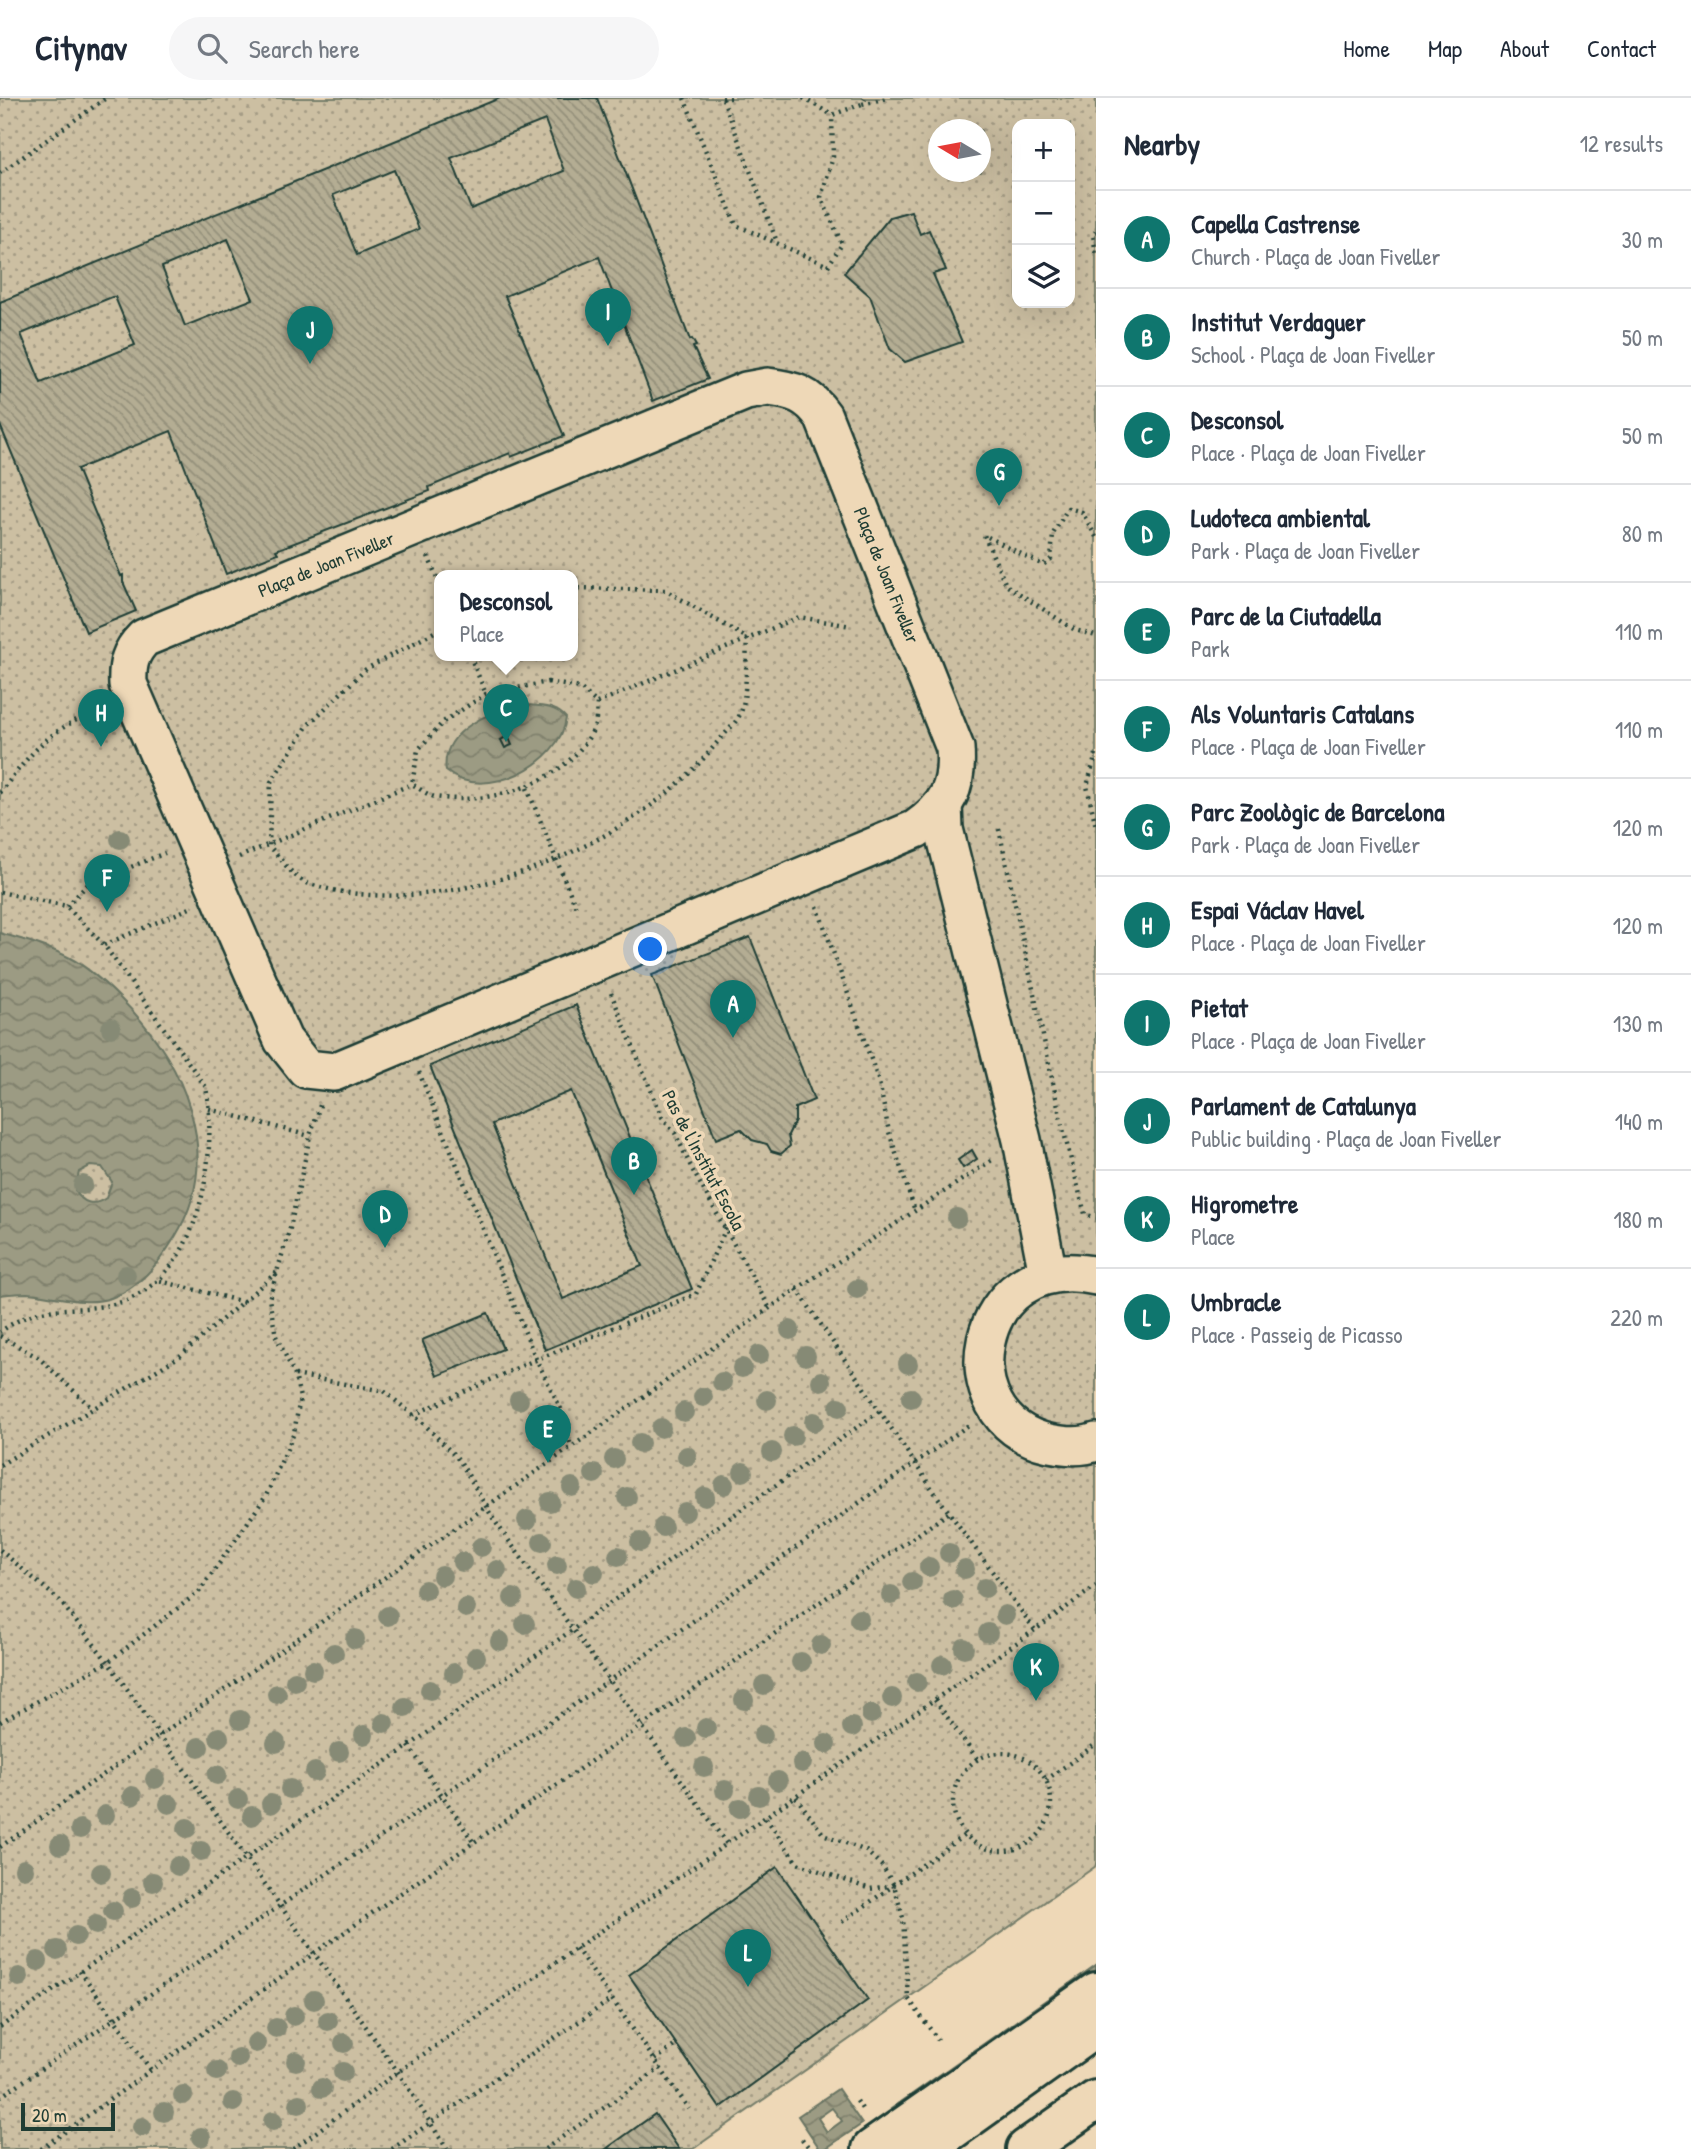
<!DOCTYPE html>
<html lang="en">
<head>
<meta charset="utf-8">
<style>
  :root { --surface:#fff; --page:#f6f6f7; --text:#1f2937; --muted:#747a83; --line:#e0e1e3; --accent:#0f766e }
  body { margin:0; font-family:"Patrick Hand",sans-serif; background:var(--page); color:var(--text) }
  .controls { position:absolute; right:21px; top:21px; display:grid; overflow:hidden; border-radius:14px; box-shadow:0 7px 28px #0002 }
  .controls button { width:63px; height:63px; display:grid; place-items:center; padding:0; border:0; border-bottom:2px solid var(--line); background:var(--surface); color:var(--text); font:35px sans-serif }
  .compass { position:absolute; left:928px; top:21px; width:63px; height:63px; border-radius:50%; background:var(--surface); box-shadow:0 7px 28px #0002; rotate:280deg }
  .scale { position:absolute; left:21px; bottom:18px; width:94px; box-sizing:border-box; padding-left:7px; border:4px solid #1f3d34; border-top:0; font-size:19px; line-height:24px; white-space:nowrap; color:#1f3d34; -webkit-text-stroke:5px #eed8b7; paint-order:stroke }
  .you { position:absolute; left:651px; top:852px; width:24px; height:24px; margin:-18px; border:5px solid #fff; border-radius:50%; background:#1a73e8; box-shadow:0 0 0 10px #1a73e833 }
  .badge { display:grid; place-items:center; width:46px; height:46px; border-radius:50%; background:var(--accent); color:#fff; font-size:23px; font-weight:700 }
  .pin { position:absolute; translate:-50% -58px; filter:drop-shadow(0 2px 4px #0008) }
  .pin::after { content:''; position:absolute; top:37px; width:24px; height:21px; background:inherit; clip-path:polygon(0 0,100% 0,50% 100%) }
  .popup { position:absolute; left:434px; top:472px; width:144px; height:91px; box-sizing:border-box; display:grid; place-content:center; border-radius:14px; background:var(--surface); filter:drop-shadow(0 2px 5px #0005); font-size:23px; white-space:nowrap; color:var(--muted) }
  .popup b { font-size:26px; color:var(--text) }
  .popup::after { content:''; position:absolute; left:50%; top:100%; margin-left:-14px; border:14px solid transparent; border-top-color:var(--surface) }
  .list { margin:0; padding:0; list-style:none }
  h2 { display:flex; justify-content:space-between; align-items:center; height:91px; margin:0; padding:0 28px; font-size:30px }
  h2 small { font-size:23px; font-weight:400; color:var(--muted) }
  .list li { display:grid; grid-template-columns:46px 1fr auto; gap:21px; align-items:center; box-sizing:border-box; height:98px; padding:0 28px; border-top:2px solid var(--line) }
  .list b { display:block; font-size:26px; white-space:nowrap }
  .list p { margin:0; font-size:23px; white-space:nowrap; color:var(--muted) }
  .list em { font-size:23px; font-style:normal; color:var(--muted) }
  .icon { flex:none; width:38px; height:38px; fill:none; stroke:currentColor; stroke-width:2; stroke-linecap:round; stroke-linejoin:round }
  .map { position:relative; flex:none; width:1096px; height:2051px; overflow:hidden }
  header { display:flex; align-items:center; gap:42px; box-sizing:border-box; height:98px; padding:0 35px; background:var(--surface); border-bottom:2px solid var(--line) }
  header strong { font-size:33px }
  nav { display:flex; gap:38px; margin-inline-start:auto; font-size:24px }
  .search { width:490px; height:63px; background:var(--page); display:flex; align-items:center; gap:18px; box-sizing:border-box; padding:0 24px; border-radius:38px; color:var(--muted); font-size:26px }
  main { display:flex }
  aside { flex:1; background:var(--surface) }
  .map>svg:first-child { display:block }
</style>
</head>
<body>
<header>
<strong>Citynav</strong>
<div class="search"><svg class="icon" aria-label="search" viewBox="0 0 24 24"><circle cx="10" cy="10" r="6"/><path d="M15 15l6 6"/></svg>Search here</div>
<nav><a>Home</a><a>Map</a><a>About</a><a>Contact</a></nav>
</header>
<main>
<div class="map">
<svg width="1096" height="2051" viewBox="0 0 1096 2051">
  <defs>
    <pattern id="park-dots" width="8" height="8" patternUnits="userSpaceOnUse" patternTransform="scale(1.75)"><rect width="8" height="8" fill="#ccbfa2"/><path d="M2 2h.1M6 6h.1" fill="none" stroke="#a59c85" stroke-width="1.8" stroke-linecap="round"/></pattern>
    <pattern id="water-waves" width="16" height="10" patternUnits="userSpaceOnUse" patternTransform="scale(1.75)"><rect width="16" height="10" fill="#9c9b83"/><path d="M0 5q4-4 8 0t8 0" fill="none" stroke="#7f806c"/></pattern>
    <pattern id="building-back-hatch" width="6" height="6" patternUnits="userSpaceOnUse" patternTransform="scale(1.75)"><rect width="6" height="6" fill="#b4ad93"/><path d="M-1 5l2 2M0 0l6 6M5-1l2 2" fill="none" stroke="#928e79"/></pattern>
  </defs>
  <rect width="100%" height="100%" fill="#eed8b7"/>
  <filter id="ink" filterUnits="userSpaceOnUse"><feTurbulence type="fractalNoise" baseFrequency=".0143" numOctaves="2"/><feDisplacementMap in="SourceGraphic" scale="14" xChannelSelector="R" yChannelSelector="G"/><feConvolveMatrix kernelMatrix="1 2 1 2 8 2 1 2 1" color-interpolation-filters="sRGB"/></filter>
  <g filter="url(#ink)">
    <path fill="url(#park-dots)" stroke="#767e6b" stroke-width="2" fill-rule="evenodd" d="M0,0H1096V1768L693,2051H0ZM1017,26H1070V205H1017ZM939,32H981V74H939ZM440,478H572V558H440Z"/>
    <g fill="url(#water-waves)" stroke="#6a7563" stroke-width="2" fill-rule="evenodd">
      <path d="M527,607C542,608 556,608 566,620C561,666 484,705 446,673C440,631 494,611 527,607Z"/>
      <path d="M0,835C24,842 48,848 70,860C89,870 105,885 120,900C183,962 226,1056 175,1139C160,1164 140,1190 111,1200C83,1209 55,1197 27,1195C18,1195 9,1196 0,1197ZM90,1068L102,1069L112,1084L106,1100C93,1109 82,1105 75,1092L79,1074Z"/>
      <path d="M1096,1867V1878L896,2018L891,2011Z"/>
      <path d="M838,1991L862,2026L825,2051H820L798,2018ZM832,2010L842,2023L827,2034L818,2020Z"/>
    </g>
    <g fill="url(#building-back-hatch)" stroke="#1f3d34" stroke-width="2" fill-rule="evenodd">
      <path d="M500,0H597L690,242L692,241L696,248L693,249L708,281L653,303L599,159L505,198L564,338L511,359L510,355L429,389L430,393L276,452L278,455L226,476L171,333L77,371L121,478L123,477V484L136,513L86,534L0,327V204ZM545,22L564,73L471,111L451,60ZM394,72L419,131L357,157L333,97ZM228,141L253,201L185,228L162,169ZM112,199H115L135,247L41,285L21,236Z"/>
      <path d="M911,113L920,136L929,132L946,172L933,176L962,244L905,264L890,251L870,198L844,175L890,119Z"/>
      <path d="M508,638L512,647L505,650L501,642Z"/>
      <path d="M750,839L814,1002L795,1010V1023L788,1037L790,1048L781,1056L771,1053L767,1046L752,1042L741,1031L716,1041L652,877Z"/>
      <path d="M576,907L692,1191L545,1252L430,968ZM571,993L642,1168L563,1201L492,1026Z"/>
      <path d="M972,1052L977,1061L963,1070L958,1062Z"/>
      <path d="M488,1215L503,1251L437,1278L422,1242Z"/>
      <path d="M777,1769L868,1902L720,2010L629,1877Z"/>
      <path d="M655,2016L679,2051H606Z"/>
    </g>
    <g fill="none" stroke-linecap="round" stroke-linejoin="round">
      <g stroke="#1f3d34" stroke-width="42">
        <g id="street">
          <path d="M768,289C793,292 808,296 823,318L955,650C958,690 948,708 916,731L334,974L306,971L283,942L128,586C127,566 130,554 144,540L746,293Z"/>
          <path d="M943,707L944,731L1022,1042L1048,1176"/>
          <path d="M1096,1178C972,1150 943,1322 1049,1345C1064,1348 1081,1350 1096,1344"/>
        </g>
      </g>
      <g stroke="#1f3d34" stroke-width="44">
        <g id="secondary">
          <path d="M872,2051L1096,1894"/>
          <path d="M925,2051L1096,1929"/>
          <path d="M1026,2051L1096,2002"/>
        </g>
      </g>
      <g stroke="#1f3d34" stroke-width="4.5" stroke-dasharray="2 5" stroke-linecap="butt">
        <path d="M684,0L736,127L828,168L842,146L821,99L833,59L832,17"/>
        <path d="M722,0H734"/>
        <path d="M803,0L832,17L862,6"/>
        <path d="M865,0L862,6L887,0"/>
        <path d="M723,1L777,144"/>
        <path d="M0,75L106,0"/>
        <path d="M1096,133L1093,137L1096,156"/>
        <path d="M1096,439L1082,414L1068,410L1053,436L1051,461L1043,467L984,437L1006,487L1075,532L1096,538"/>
        <path d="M428,458L440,487"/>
        <path d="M440,531L366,571L308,627L271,684L269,748C279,758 294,781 307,785C437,829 632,752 715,647C722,638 737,625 741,614C747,600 746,557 747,540L665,492L572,490"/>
        <path d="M470,558L486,596"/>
        <path d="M548,584L580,590L597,605C596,613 597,624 593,632C566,685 491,708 435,699C427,697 419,690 412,686L418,652L443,624L486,596Z"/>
        <path d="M597,605L799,519L851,528"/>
        <path d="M1096,656L1087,688L1096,729"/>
        <path d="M527,690L577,812"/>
        <path d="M0,695C34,651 49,631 102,611"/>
        <path d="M999,731L1062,1027L1085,1116L1096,1120"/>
        <path d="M239,759L412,686"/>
        <path d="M0,794L66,808L104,847L206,989C218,1061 200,1182 118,1205C73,1217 44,1201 0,1234"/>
        <path d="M67,808L87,787L165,755"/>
        <path d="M817,808L879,984L889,1034L915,1113"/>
        <path d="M104,847L190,810"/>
        <path d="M611,895L662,1019L675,1035L692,1071L770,1211"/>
        <path d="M419,974L536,1261L561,1311L571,1348"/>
        <path d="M209,1011L310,1038"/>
        <path d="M160,1183L244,1204"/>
        <path d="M797,1191L937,1398L1035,1532L1096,1488"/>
        <path d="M0,1238L39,1260L93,1311"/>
        <path d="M295,1277L384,1293L424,1326L460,1363L494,1422L727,1746"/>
        <path d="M413,1317L528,1265L696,1196L726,1130"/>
        <path d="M0,1367L180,1258L277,1174"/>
        <path d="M0,1452L59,1502L108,1564L398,1974L447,2051"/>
        <path d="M935,1602L978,1662"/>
        <path d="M0,1624L108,1564L200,1493L266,1398L294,1335L300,1300L295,1277L276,1238L269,1201L290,1130L310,1038L320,1007"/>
        <path d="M409,1648L474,1745"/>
        <circle cx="1002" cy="1704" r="49"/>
        <path d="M1046,1682L1096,1646"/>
        <path d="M796,1699L823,1736L866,1753L882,1768L894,1787L903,1820L908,1900L938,1942"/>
        <path d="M766,1720L797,1765L870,1791L894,1787"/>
        <path d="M0,1749L797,1191L992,1062"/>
        <path d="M842,1824L966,1736"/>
        <path d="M576,1850L689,2011"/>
        <path d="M80,1873L151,1972"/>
        <path d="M0,1929L409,1648L880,1313"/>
        <path d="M655,1962L677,1946"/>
        <path d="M0,1999L599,1590L970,1326"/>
        <path d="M857,2003L864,2014"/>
        <path d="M802,2041L810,2051"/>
        <path d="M41,2051L313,1856L950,1414"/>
        <path d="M293,2051L398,1974L1035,1532"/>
        <path d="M392,2051L612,1901"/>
        <path d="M545,2051L661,1970"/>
      </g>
      <use href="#street" stroke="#eed8b7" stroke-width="37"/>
      <use href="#secondary" stroke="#eed8b7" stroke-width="38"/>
    </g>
    <g fill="#868a75">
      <circle cx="120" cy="741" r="10"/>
      <circle cx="111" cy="930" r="10"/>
      <circle cx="83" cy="1087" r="10"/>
      <circle cx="957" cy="1120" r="10"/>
      <circle cx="126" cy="1177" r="10"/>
      <circle cx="857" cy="1191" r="10"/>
      <circle cx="790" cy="1232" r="10"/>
      <circle cx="759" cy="1257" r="10"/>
      <circle cx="806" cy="1258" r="10"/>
      <circle cx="908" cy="1266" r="10"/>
      <circle cx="742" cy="1270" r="10"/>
      <circle cx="821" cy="1283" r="10"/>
      <circle cx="722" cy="1284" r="10"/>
      <circle cx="703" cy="1299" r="10"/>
      <circle cx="911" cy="1300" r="10"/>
      <circle cx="519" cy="1302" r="10"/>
      <circle cx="767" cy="1302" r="10"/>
      <circle cx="839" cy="1309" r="10"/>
      <circle cx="684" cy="1314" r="10"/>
      <circle cx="814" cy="1324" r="10"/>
      <circle cx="661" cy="1330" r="10"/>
      <circle cx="793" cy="1338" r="10"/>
      <circle cx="640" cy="1345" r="10"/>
      <circle cx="772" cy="1354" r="10"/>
      <circle cx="687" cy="1358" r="10"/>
      <circle cx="614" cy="1361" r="10"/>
      <circle cx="743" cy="1374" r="10"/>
      <circle cx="594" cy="1376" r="10"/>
      <circle cx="724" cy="1387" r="10"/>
      <circle cx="572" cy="1389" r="10"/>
      <circle cx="627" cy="1399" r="10"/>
      <circle cx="705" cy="1399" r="10"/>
      <circle cx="550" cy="1404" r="10"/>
      <circle cx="685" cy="1414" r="10"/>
      <circle cx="527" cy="1422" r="10"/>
      <circle cx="663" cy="1429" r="10"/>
      <circle cx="542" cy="1444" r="10"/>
      <circle cx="640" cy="1444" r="10"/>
      <circle cx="481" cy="1449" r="10"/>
      <circle cx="949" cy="1455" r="10"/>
      <circle cx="618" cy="1458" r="10"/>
      <circle cx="462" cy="1464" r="10"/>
      <circle cx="557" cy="1467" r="10"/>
      <circle cx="929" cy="1469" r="10"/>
      <circle cx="965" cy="1471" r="10"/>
      <circle cx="497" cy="1472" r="10"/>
      <circle cx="594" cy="1475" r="10"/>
      <circle cx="442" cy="1478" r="10"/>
      <circle cx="912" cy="1484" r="10"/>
      <circle cx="576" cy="1490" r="10"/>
      <circle cx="985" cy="1490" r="10"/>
      <circle cx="425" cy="1492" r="10"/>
      <circle cx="891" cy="1497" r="10"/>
      <circle cx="513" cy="1500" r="10"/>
      <circle cx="953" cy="1502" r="10"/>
      <circle cx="466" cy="1510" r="10"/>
      <circle cx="1005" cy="1517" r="10"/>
      <circle cx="388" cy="1518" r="10"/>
      <circle cx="859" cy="1521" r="10"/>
      <circle cx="525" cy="1526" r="10"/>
      <circle cx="988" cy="1535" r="10"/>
      <circle cx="355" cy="1541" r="10"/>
      <circle cx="500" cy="1543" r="10"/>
      <circle cx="821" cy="1547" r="10"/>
      <circle cx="964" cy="1550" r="10"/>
      <circle cx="334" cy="1555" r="10"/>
      <circle cx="476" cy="1559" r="10"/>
      <circle cx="801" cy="1564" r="10"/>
      <circle cx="942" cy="1567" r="10"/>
      <circle cx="313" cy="1572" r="10"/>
      <circle cx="454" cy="1575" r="10"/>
      <circle cx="295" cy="1583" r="10"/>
      <circle cx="917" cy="1584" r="10"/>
      <circle cx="764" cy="1587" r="10"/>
      <circle cx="430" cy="1592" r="10"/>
      <circle cx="277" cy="1596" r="10"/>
      <circle cx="892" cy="1600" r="10"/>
      <circle cx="744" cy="1602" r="10"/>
      <circle cx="405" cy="1609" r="10"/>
      <circle cx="871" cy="1616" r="10"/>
      <circle cx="240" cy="1622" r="10"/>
      <circle cx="384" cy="1625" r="10"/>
      <circle cx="852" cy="1629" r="10"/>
      <circle cx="706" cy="1630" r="10"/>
      <circle cx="364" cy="1637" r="10"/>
      <circle cx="763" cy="1637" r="10"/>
      <circle cx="219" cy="1639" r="10"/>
      <circle cx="686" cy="1640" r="10"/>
      <circle cx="276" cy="1645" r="10"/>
      <circle cx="826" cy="1646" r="10"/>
      <circle cx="199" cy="1649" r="10"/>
      <circle cx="339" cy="1654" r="10"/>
      <circle cx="802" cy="1665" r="10"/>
      <circle cx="704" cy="1669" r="10"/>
      <circle cx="315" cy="1674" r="10"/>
      <circle cx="217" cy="1677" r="10"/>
      <circle cx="155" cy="1681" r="10"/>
      <circle cx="778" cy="1683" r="10"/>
      <circle cx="290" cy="1691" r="10"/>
      <circle cx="725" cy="1692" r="10"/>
      <circle cx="132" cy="1698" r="10"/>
      <circle cx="759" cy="1698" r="10"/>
      <circle cx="238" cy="1701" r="10"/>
      <circle cx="169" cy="1706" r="10"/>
      <circle cx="271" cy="1706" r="10"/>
      <circle cx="740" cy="1710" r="10"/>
      <circle cx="105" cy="1717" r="10"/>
      <circle cx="252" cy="1718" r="10"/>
      <circle cx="187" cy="1730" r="10"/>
      <circle cx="80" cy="1731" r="10"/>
      <circle cx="60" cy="1747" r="10"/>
      <circle cx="201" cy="1753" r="10"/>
      <circle cx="178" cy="1768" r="10"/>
      <circle cx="24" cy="1771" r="10"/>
      <circle cx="101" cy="1775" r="10"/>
      <circle cx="153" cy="1784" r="10"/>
      <circle cx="132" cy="1800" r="10"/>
      <circle cx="113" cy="1813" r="10"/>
      <circle cx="96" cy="1827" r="10"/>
      <circle cx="76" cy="1838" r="10"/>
      <circle cx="57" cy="1852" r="10"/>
      <circle cx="38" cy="1863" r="10"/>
      <circle cx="19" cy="1879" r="10"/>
      <circle cx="314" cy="1902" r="10"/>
      <circle cx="294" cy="1918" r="10"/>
      <circle cx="328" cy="1923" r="10"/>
      <circle cx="276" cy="1930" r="10"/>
      <circle cx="256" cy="1945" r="10"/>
      <circle cx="344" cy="1945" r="10"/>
      <circle cx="238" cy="1960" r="10"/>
      <circle cx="296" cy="1963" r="10"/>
      <circle cx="217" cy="1973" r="10"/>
      <circle cx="343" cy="1974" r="10"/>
      <circle cx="322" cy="1990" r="10"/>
      <circle cx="183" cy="1997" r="10"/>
      <circle cx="233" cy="2004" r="10"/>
      <circle cx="299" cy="2006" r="10"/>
      <circle cx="164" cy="2014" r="10"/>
      <circle cx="273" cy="2023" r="10"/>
      <circle cx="142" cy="2029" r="10"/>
      <circle cx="201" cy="2039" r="10"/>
    </g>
  </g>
  <g text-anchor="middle" stroke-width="7" stroke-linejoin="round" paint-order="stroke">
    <g font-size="19" fill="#1f3d34" stroke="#eed8b7">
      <text transform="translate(326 466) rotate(-22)" y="7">Plaça de Joan Fiveller</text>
      <text transform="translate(887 477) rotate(68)" y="7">Plaça de Joan Fiveller</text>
      <text transform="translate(704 1062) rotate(62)" y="7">Pas de l'Institut Escola</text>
    </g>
  </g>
</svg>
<div class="controls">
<button>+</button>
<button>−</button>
<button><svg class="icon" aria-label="layers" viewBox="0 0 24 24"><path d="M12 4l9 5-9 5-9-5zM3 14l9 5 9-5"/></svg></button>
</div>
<svg class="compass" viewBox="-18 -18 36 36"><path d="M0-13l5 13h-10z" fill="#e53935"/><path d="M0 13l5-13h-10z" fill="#747a83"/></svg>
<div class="scale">20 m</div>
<div class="you"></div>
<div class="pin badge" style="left:733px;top:940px">A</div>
<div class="pin badge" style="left:634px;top:1097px">B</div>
<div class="pin badge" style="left:506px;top:644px">C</div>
<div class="popup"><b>Desconsol</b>Place</div>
<div class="pin badge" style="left:385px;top:1150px">D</div>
<div class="pin badge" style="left:548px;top:1365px">E</div>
<div class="pin badge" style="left:107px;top:814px">F</div>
<div class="pin badge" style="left:999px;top:408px">G</div>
<div class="pin badge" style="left:101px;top:649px">H</div>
<div class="pin badge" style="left:608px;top:248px">I</div>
<div class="pin badge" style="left:310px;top:266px">J</div>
<div class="pin badge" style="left:1036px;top:1603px">K</div>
<div class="pin badge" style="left:748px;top:1889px">L</div>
</div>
<aside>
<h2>Nearby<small>12 results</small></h2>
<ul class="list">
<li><span class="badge">A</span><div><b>Capella Castrense</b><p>Church · Plaça de Joan Fiveller</p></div><em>30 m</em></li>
<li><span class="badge">B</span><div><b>Institut Verdaguer</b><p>School · Plaça de Joan Fiveller</p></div><em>50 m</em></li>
<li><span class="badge">C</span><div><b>Desconsol</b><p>Place · Plaça de Joan Fiveller</p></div><em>50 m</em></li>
<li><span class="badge">D</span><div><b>Ludoteca ambiental</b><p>Park · Plaça de Joan Fiveller</p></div><em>80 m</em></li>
<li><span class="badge">E</span><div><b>Parc de la Ciutadella</b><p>Park</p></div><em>110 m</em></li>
<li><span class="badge">F</span><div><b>Als Voluntaris Catalans</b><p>Place · Plaça de Joan Fiveller</p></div><em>110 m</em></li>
<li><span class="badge">G</span><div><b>Parc Zoològic de Barcelona</b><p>Park · Plaça de Joan Fiveller</p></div><em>120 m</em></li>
<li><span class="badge">H</span><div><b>Espai Václav Havel</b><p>Place · Plaça de Joan Fiveller</p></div><em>120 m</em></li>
<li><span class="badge">I</span><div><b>Pietat</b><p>Place · Plaça de Joan Fiveller</p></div><em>130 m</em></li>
<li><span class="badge">J</span><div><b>Parlament de Catalunya</b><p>Public building · Plaça de Joan Fiveller</p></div><em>140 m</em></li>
<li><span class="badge">K</span><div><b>Higrometre</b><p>Place</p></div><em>180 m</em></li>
<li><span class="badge">L</span><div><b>Umbracle</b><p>Place · Passeig de Picasso</p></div><em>220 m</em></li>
</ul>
</aside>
</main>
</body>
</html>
